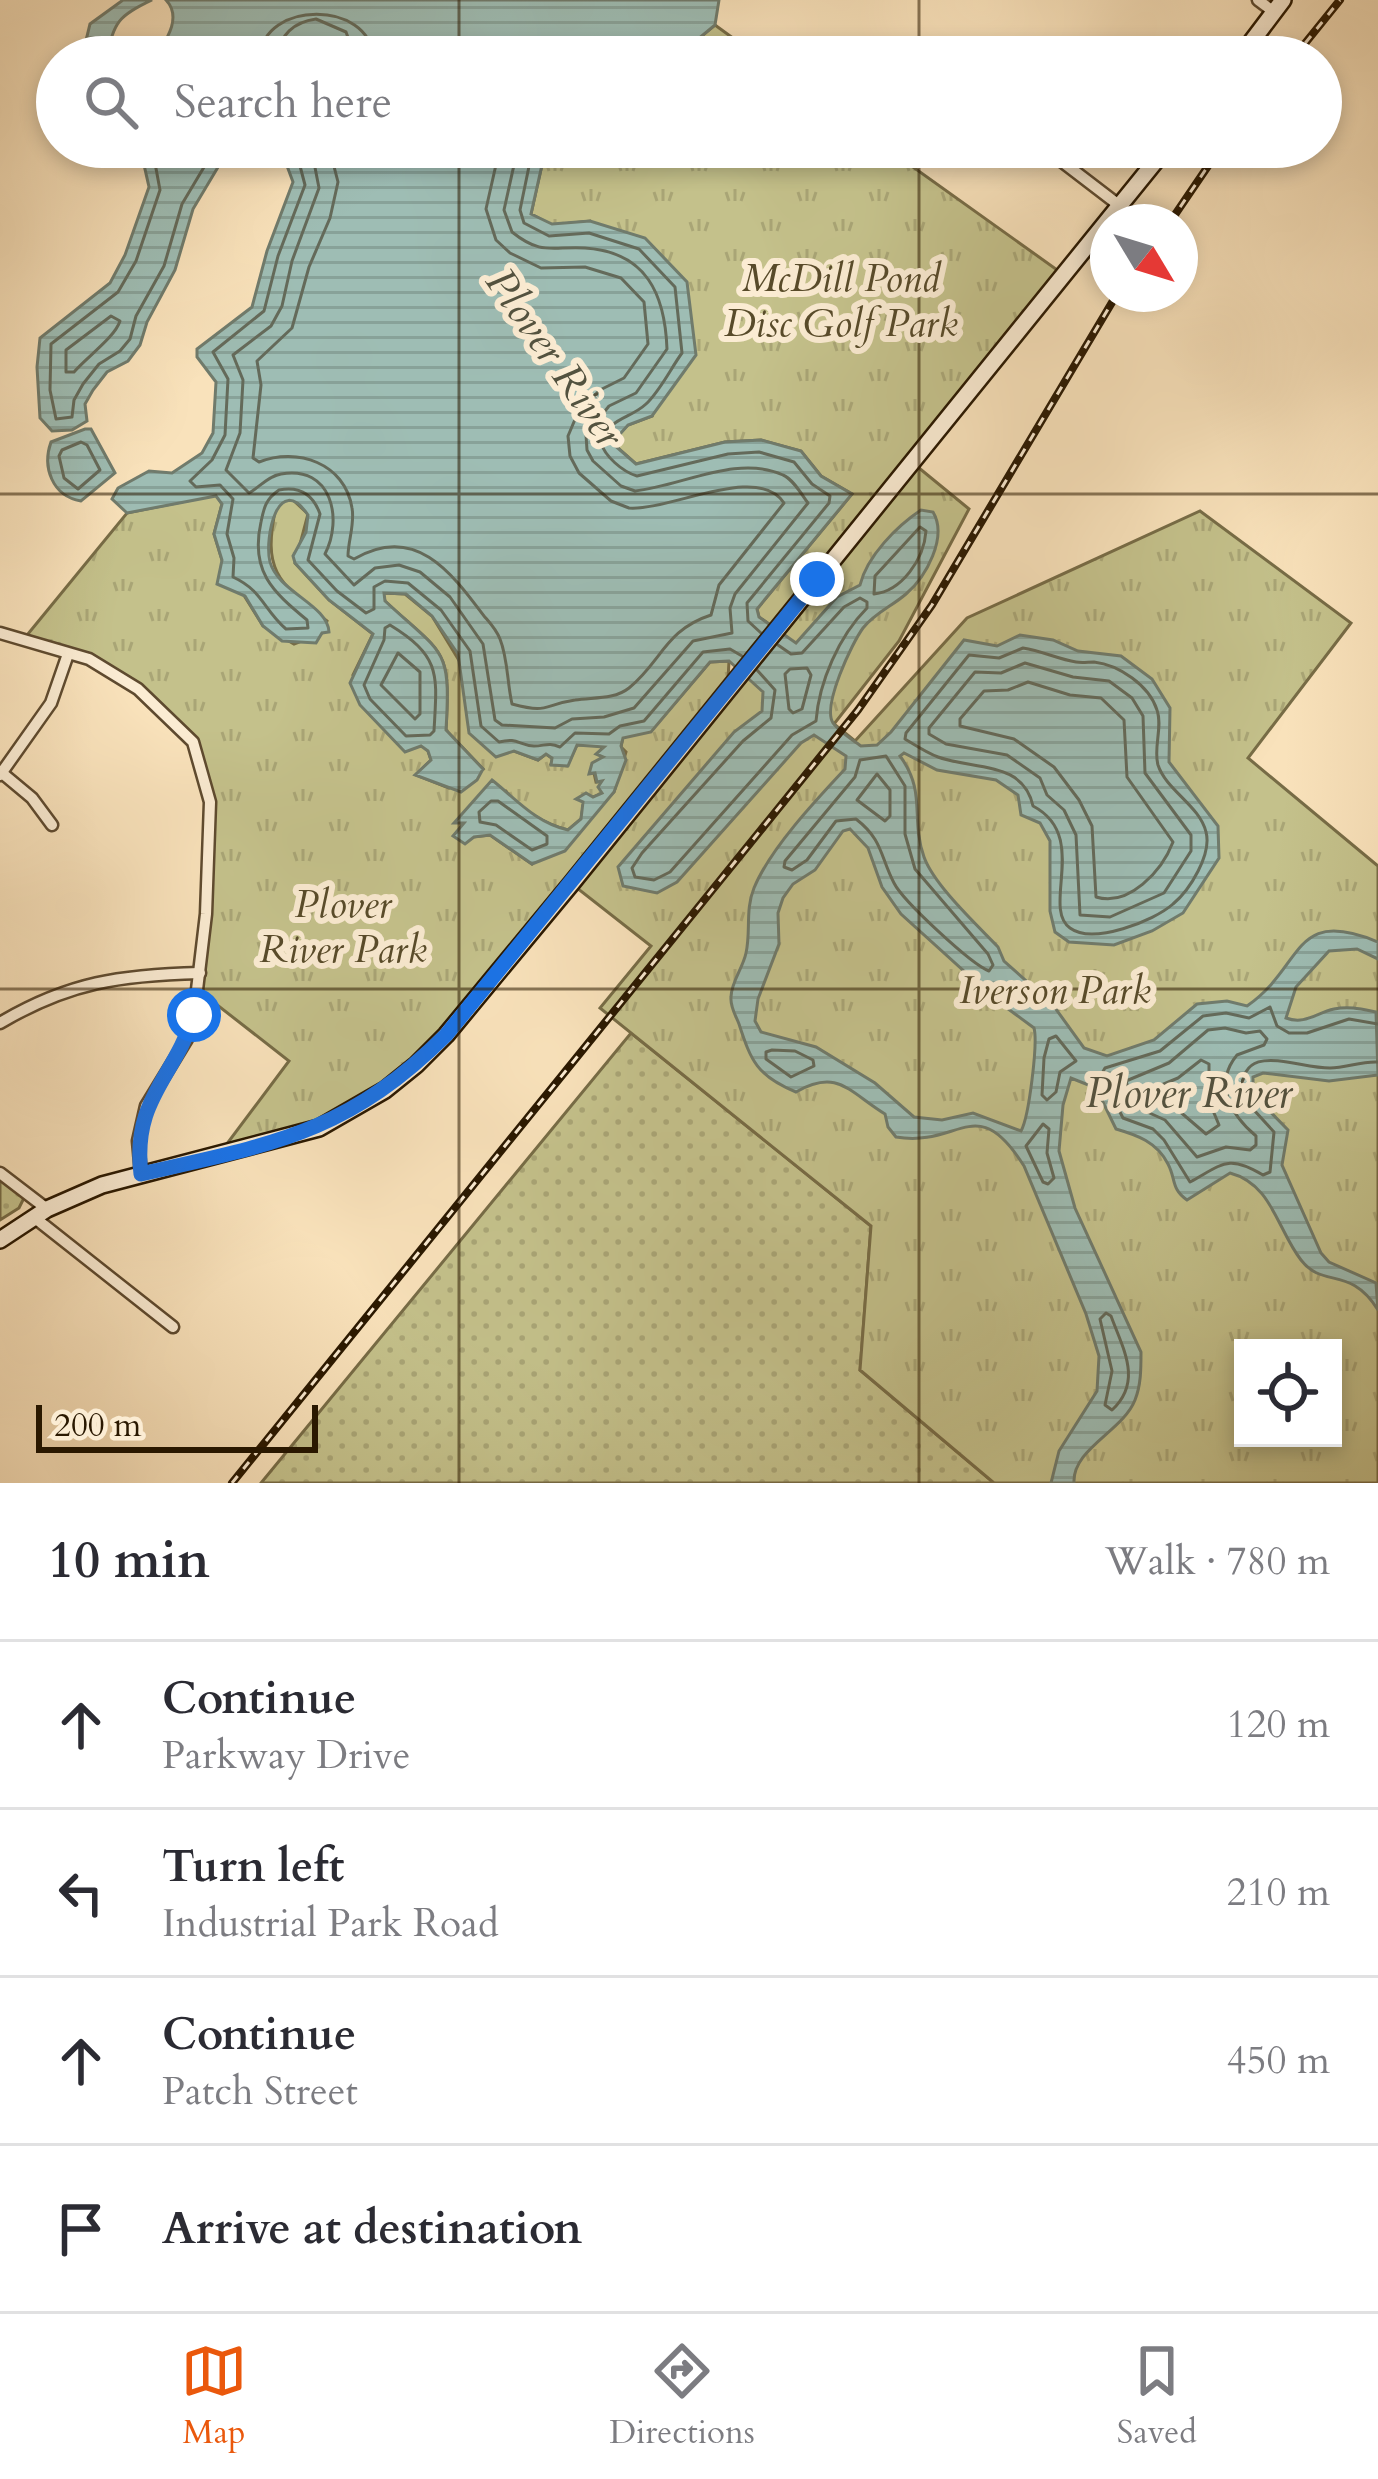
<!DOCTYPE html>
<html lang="en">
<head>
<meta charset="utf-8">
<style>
  :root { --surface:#fff; --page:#f7f7f7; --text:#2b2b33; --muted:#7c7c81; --line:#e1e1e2; --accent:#ea580c }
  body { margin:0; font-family:Cardo,serif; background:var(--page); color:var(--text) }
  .controls { position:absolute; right:36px; bottom:36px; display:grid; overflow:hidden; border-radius:0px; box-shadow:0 6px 18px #0003 }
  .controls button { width:108px; height:108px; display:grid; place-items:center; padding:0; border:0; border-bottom:3px solid var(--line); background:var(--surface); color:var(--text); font:60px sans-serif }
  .compass { position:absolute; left:1090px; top:204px; width:108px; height:108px; border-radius:50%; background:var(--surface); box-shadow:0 6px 18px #0003; rotate:128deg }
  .scale { position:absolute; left:36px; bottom:30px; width:282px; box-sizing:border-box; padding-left:12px; border:6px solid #2a1800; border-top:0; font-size:33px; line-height:42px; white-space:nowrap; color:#2a1800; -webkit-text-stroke:9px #fbecd3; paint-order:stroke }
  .stop { position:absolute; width:36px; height:36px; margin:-27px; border:9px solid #1a73e8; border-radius:50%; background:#fff }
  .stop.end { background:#1a73e8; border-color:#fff; box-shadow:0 3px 12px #0008 }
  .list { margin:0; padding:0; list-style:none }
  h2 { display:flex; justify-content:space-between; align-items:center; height:156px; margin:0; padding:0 48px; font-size:51px }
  h2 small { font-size:39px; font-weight:400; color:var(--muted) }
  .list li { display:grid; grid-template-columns:78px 1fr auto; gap:36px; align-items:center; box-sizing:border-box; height:168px; padding:0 48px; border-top:3px solid var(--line) }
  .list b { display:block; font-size:45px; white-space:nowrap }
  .list p { margin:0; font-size:39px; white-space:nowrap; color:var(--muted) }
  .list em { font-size:39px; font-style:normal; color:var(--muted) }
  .icon { flex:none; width:66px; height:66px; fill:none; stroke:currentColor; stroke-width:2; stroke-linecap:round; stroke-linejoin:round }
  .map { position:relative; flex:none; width:1378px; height:1483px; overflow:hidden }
  .search { position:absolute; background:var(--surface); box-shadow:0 6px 18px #0003; left:36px; right:36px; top:36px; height:132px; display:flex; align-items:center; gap:30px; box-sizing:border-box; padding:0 42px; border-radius:66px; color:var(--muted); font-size:45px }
  .sheet { height:828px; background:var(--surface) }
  nav { display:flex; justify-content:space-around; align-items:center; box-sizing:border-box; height:168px; border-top:3px solid var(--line); background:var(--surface); font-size:33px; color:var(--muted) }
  nav a { display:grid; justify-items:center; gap:6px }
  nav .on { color:var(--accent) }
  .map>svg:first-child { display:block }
</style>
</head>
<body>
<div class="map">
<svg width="1378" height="1483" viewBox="0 0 1378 1483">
  <defs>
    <pattern id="grass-dots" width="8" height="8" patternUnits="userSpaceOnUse" patternTransform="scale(3)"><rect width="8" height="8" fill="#c4c18b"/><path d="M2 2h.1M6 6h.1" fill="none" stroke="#a9a576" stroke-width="1.8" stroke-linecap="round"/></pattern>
    <pattern id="park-tufts" width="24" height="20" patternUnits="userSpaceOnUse" patternTransform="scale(3)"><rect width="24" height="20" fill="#c4c18b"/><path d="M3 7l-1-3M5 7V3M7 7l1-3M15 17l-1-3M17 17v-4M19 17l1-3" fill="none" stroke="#a9a576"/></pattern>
    <pattern id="water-rules" width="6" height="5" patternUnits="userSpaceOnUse" patternTransform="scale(3)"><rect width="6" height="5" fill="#9ebdb4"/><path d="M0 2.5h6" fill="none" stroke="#88a299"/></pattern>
  </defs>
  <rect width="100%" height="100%" fill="#f9e2bb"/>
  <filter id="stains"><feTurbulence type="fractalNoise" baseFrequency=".00167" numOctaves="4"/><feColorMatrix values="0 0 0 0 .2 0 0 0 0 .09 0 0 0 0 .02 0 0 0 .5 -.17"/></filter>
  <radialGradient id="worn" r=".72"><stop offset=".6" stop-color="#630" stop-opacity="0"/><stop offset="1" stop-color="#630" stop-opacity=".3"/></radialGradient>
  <g fill="url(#grass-dots)" stroke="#776c46" stroke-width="3">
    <path d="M631,1033L871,1226L860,1370L994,1483H261Z"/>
    <path d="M0,1178L24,1198L19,1208L0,1220Z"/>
  </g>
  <g fill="url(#park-tufts)" stroke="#776c46" stroke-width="3" fill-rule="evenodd">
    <path d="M715,25L759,57H651L691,45Z"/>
    <path d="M546,147H885L1060,272L908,459L969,509L899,641L834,724L855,741L967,618L1200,511L1351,623L1248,758L1378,866V1483H994L860,1370L871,1226L600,1008L651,946L572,884L446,1035L352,1111L217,1157L289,1061L198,990L210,802L194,742L106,666L23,640L127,513L216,495L222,504L214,534L222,560L263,626L294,644L322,633L327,621C278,582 262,572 276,507L283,501L293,500L308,514L295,563L329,600L373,634L353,675L428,751L431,760L416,775L449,788L483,769L446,730C451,646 444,656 385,601L383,593L405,594L432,616L514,751L538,760L546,754L553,759L551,764L567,766L577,745H601L603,757L593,769L596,782L602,781V793L584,801L581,819L568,830C547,825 518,809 506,791L483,792L457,821H462V827L473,837L490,835L532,864L614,792L626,752L621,747L623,737L651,731L710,662L729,661L728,679L772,626L759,617L757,609L852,494L821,476L801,451L761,440L725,442L636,464L611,442L628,425L652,416L590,221L552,225L531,214ZM1243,1348H1333V1438H1243Z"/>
  </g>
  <g fill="url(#water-rules)" stroke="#707b6c" stroke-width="3" fill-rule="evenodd">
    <path d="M123,0H152C118,16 114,22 107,57H82L90,24Z"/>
    <path d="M166,0H719L715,25L691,45L651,57H331L316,46L302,57H156C167,39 182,17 166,0Z"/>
    <path d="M140,147H230L193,209L175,270L147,322L140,345L128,361L107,372L93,390L85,404L87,421L72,430L52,431L40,418L37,367L40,338L110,283L125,255L149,187Z"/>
    <path d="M280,147H546L531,214L552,224L590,221L645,238L687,282L696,355L652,416L628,425L612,443L636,464L725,442L761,440L801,451L821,476L852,494L757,609L759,617L796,643L837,597L860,585C867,556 897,526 921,510L933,512C948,537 926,577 906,594C891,607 876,612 863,628C852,643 822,706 833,723C839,732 852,739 861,746L877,745L891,732L964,640L997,646L1020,635L1053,640L1078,651L1121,656L1152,679L1170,708L1169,762L1218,826L1219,858L1183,913L1152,931L1114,945L1069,942L1055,932L1050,911V841L1040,823L1021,815L1018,795L996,780L937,770L904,753L900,756C927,793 910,817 924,857C934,885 977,925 998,947L1004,961L1053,1005L1084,1048L1107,1056L1154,1040L1197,1004L1227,1001L1247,1006C1305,966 1291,906 1378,942V959L1357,949L1329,951L1296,987L1286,1018C1305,1025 1316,1013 1334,1009C1349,1006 1361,1009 1376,1012L1378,1075L1329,1081L1263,1073L1253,1077V1094L1288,1130L1282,1165L1321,1253L1329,1262L1376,1283L1378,1310C1350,1265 1323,1289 1301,1260C1277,1229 1272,1184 1230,1173L1187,1200C1171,1189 1176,1179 1168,1164C1157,1142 1137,1135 1116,1129L1096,1088L1071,1078L1063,1105L1059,1151L1075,1208L1141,1352C1141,1369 1141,1385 1135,1400C1123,1431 1072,1449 1074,1483H1051L1059,1451L1097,1391L1099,1356L1086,1314L1024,1166C976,1090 960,1148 896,1137L888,1127L885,1114C849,1092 838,1068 796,1092C757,1076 751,1061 739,1024C736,1016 730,1007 731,997C731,982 743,968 746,953C751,931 745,910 754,888C770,849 815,801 845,769L846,756L814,735L801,743L677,882L657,893L623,886L618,867L734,732L762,711L763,692L729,661L710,662L651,732L623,738L621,746L626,760L614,792L565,851L532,864L490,835L474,837L465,844L453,836L464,823H454L492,780C516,799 536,823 568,830L581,819L583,802L576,799L586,793L593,797L602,793L598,787L602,781L597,782L595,773L589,774L592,763L603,757L596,754L604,747L577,745L568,766L551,765L552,758L546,754L538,760L514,751L496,757L469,733L458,654L432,616L406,594L384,593L385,601C444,656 451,646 446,730L483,769L477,780L461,792L415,775L431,760L428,751L421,746L405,752L360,705L350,683L373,634L329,600L295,563L293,556L306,532L308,515C278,471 264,538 270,562C278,592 328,605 329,632L322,633L316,643L282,641L263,626L245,596L217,584L222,560L214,534L222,504L216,496L127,513L112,499L118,488L149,471L172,473L202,453L213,433L216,382L197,357V349L252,307L267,251L293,182ZM850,829L868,848L882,887L901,914L996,1000L1034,1028C1038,1043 1029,1117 1021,1131L973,1113L942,1120L914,1117L875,1083L816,1047L761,1032L755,1021L758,999L779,944L778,913L783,898L793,884L815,870L843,831Z"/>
    <path d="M85,429H91L115,473L81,501C52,496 42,467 51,442Z"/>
  </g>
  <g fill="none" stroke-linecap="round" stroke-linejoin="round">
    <g stroke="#646a5a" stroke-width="3">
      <path d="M260,57C263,0 370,0 373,57"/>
      <path d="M278,57C279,35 294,22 316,19L346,32L355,57"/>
      <path d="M152,147L160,190L136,261L118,292L51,344L50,390L56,419L72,417L74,400L83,384L99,364L120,351L130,339L136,316L164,266L182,204L216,147"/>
      <path d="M295,147L305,185L278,256L264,311L213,352L228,379L225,435L212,460L190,481L196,487L220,485L233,499L227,534L234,558L233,577C263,591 263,609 286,629L308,628L307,620C272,591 250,571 261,522C264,507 266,499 279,490C299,486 313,494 320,514L308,560L337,591L366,613L374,609V587L385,581L408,583L441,610L470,651L481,726L499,742C518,737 518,745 534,746C545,746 548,742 560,747L575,733L609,734L620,726L644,721L703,652L730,649L742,656"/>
      <path d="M311,147L319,188L292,261L282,306L271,326L233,355L243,380L240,433L226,470L249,493C260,487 268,476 281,474C332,465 343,519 325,554L354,585L375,568L399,565L420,572L450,597L483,644L495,720L502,725L555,728L572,719L604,717L634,708L693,641L732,633L730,608L735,594L808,503C802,495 793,479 783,475C737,454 682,486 635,491L621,486L593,461L587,450L586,435L609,406L636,393L667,349C665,295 647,252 585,248C552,246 542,256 512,232L504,210L518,147"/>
      <path d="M329,147L338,182L330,218L309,267L292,328L257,361L261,385L253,458L259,462C297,447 345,463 352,508C355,524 348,541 348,556L354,559C415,523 451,572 484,616C490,623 496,629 500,639C508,659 507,682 512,704C549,714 542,705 575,700C592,697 614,700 629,688C662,661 665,630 711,615L719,585L784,503C758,463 670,511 629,508L611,501L579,473L570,456L568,436L579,410L600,390L624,378L648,344L644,302L621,278L585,267L541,268L510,253L496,240L486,209L500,147"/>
      <path d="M533,147L520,210L524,223L549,236L589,233L639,249L675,287L682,353C671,368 660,391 646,404C630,419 610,417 601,442C604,456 623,472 637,476L728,454L759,452L794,462L812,484L830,496L829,503L747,603L748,621L761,633"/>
      <path d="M111,316L120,321C115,337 87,357 74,372H66V350Z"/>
      <path d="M81,442L87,445L100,470L78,489L64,478L59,456L62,450Z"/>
      <path d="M920,527L926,531C924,559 902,591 874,594L875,576Z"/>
      <path d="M390,625C442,657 437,675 434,731L430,735L406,736L370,699L364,685L384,640L385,628Z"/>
      <path d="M1023,648C1042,651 1058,659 1076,662C1082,663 1088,662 1094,662C1119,665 1149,685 1157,710C1163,727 1153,748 1158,765C1166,790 1200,806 1206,832C1212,854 1190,890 1173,904C1154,921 1093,945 1070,928C1041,907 1090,836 1033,806C1023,760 973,770 938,757C927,753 915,745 905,739L906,733L969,655L999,658Z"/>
      <path d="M398,653L420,672V714L415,719L381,685Z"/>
      <path d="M1025,663L1073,677L1109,681L1132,698L1143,716L1145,773L1191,835V851L1164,893L1110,917L1080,915L1076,835L1064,810L1047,795L1040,778L1007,755L946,744L929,734V728L975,672L1001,673Z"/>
      <path d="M807,668L811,675L802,709L793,713L789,709L785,674L790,669Z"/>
      <path d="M757,670L775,690L771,718L743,741L642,853L632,868L635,877L654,880L670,872L792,735L816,721C819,682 839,636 867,608V602L860,598L844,607L802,653L791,654L778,645"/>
      <path d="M1028,682L1070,695L1101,698L1124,720L1127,777L1173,842C1162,871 1129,907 1096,897L1092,826L1079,800L1054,767L1014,739L960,726V719L984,691L1008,690Z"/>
      <path d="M886,756L905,786V834L915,869L988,954L993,965L989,971C971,964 903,901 894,883C880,856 883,840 856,819L836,821L807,860L792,870L784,867L785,861L855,777L860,760Z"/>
      <path d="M877,774L890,790V816L885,821L857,800Z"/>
      <path d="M491,801H498L547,836V844L532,850L496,825L480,822L479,812Z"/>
      <path d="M1378,1024L1349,1019L1307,1033H1289L1277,1026L1270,1007L1249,1018L1226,1013L1203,1016L1160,1051L1105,1068L1101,1075L1123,1118L1153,1129L1164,1140L1190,1182C1223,1164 1228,1154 1263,1175L1270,1172L1274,1132L1242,1097C1238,1038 1294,1068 1330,1068C1346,1068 1361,1061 1378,1062"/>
      <path d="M1225,1028L1246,1033L1260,1031L1267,1039L1264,1045L1237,1055C1213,1084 1231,1115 1256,1136V1145L1250,1150L1226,1147L1197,1157L1165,1120L1134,1106L1126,1081L1169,1063L1208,1030Z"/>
      <path d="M1056,1036L1076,1061L1060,1072L1056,1092L1047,1100L1042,1095L1044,1058L1049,1039Z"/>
      <path d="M772,1050L795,1051L813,1060L814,1066L791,1077L766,1059V1052Z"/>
      <path d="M1201,1060L1209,1064V1101L1219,1125L1206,1134L1157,1092L1159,1086L1178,1078Z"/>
      <path d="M1043,1124L1049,1129L1047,1153L1054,1178L1048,1184L1043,1182L1026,1146Z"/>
      <path d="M1106,1313L1111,1316C1123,1349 1143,1381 1112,1410L1105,1405L1112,1371L1100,1319Z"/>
    </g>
    <g stroke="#5e4a2f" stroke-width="15">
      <g id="street">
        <path d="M1258,0L1274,12"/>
        <path d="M910,57L916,49L926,57"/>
        <path d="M1043,147L1120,206"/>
        <path d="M0,633L89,659L138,689L193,742L210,802L206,914L194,1015L187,1039L146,1106L138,1141L141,1174"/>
        <path d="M2,773L32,798L52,825"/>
        <path d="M0,775L51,703L68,654"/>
        <path d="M0,1023C69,982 121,975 200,973"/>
        <path d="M0,1173L47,1209"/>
        <path d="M35,1218L173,1327"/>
      </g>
    </g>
    <g stroke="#2a1800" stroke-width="20">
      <g id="secondary">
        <path d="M1240,57L1283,0"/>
        <path d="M0,1240L47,1209L102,1185L319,1128L385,1090L416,1065L446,1035L571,884L1167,147"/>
      </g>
    </g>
    <use href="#street" stroke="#fbecd3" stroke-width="10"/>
    <use href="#secondary" stroke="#fbecd3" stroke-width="15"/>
    <g stroke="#2a1800" stroke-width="8">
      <g id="rail">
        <path d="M1294,57L1340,0"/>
        <path d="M1170,222L1221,147"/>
        <path d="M232,1483L858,710L932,605L1117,294"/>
      </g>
    </g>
    <use href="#rail" stroke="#fbecd3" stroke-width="3" stroke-dasharray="9" stroke-linecap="butt"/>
  </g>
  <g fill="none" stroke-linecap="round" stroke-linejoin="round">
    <path stroke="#1a73e8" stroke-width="15" d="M194,1015C174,1079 132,1099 141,1174C273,1144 346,1134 446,1035L817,579"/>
  </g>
  <path fill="none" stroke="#2a1800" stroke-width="3" stroke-opacity="0.55" d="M459,0V57M919,0V57M459,147V1483M919,147V1483M0,494H1378M0,989H1378"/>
  <g text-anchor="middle" stroke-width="12" stroke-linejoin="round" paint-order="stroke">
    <g font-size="39" font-style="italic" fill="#584b2a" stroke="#fbecd3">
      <text x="841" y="291">McDill Pond<tspan x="841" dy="45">Disc Golf Park</tspan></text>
      <text x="343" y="917">Plover<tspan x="343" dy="45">River Park</tspan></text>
      <text x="1055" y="1003">Iverson Park</text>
    </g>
    <g font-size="42" font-style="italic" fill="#53523f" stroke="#fbecd3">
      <text transform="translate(556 357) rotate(55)" y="15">Plover River</text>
      <text x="1189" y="1107">Plover River</text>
    </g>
  </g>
  <rect width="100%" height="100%" filter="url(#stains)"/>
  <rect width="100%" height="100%" fill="url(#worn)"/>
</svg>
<div class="controls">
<button><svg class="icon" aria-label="locate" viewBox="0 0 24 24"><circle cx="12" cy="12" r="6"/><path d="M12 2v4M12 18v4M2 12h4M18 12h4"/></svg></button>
</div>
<svg class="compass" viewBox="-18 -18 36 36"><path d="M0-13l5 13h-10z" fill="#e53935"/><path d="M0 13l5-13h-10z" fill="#7c7c81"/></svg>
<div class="scale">200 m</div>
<div class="stop" style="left:194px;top:1015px"></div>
<div class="stop end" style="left:817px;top:579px"></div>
<div class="search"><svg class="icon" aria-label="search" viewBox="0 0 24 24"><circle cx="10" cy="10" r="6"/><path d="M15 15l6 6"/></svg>Search here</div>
</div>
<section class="sheet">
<h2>10 min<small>Walk · 780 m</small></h2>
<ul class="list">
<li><svg class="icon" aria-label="ahead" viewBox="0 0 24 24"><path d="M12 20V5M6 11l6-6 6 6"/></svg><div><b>Continue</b><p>Parkway Drive</p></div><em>120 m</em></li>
<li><svg class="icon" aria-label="left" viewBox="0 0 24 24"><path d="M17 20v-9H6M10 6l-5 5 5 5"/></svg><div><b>Turn left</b><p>Industrial Park Road</p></div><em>210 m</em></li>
<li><svg class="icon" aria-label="ahead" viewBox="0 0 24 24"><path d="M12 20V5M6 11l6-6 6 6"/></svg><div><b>Continue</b><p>Patch Street</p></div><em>450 m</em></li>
<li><svg class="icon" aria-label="arrive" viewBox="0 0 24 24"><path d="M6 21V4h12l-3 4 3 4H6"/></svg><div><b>Arrive at destination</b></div></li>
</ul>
</section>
<nav>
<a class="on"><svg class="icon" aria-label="map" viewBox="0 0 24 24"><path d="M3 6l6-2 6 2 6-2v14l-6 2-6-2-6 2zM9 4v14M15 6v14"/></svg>Map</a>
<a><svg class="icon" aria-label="directions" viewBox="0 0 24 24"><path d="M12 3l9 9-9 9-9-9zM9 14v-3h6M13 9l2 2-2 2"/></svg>Directions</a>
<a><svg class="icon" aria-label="saved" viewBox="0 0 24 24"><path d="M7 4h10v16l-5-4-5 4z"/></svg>Saved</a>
</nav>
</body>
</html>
